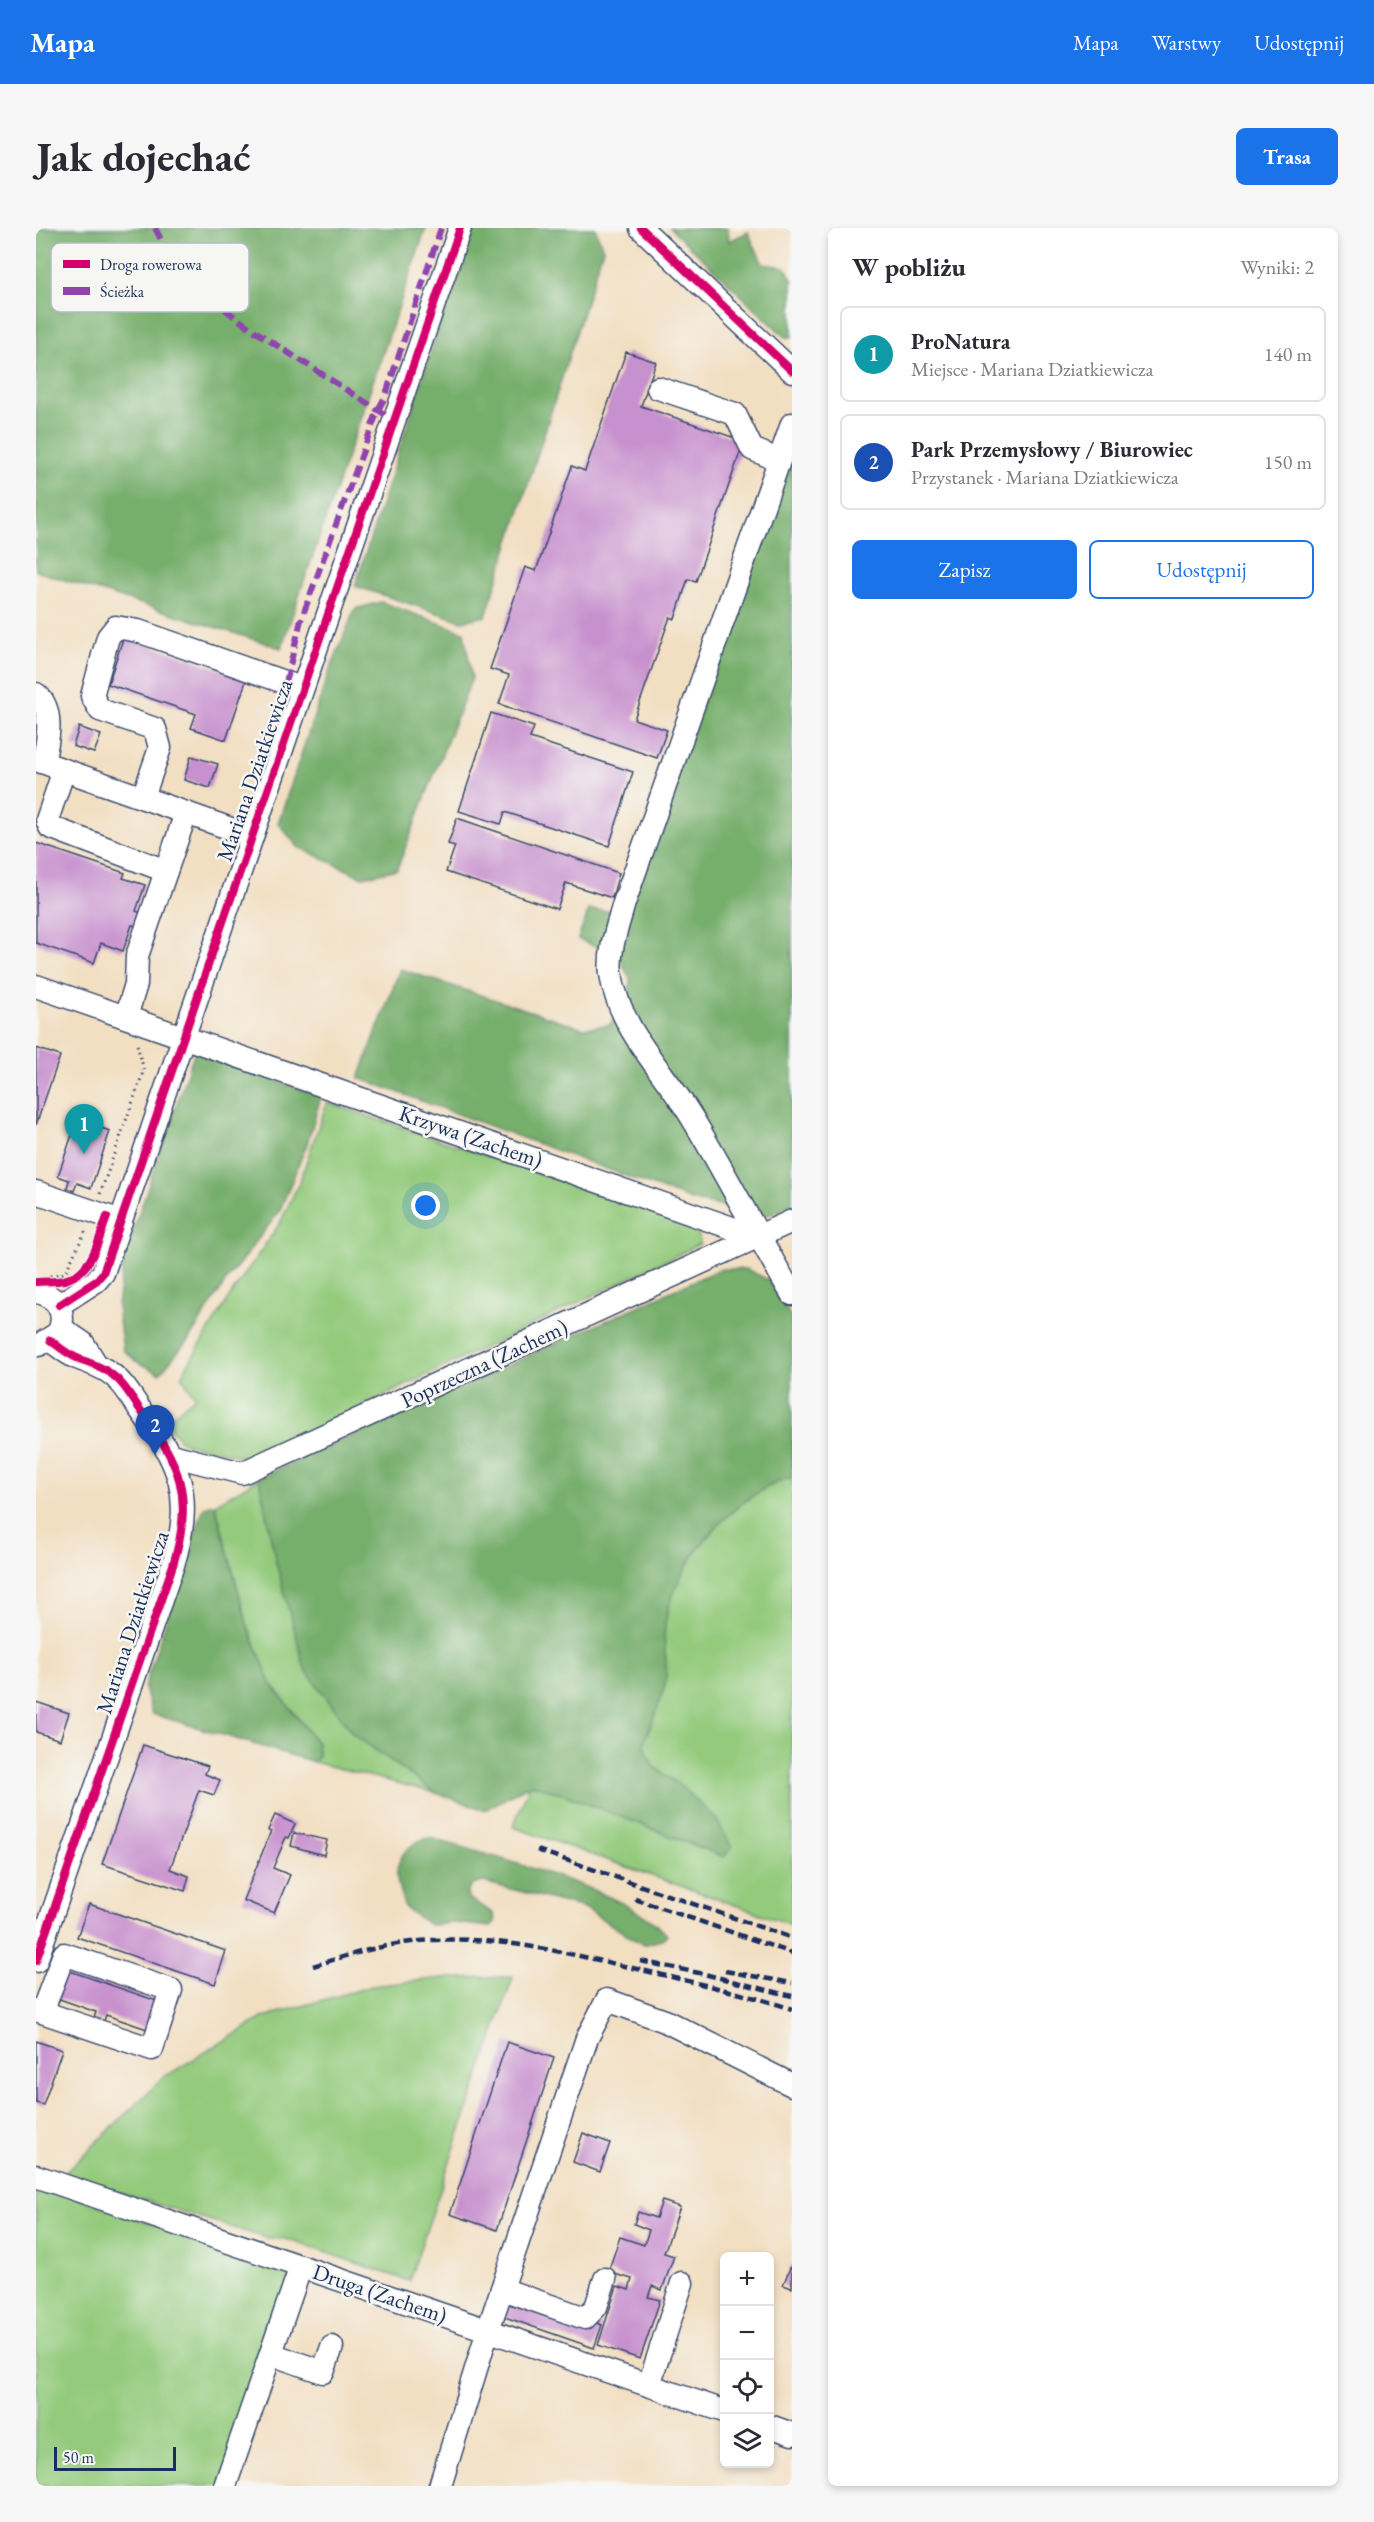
<!DOCTYPE html>
<html lang="pl">
<head>
<meta charset="utf-8">
<style>
  :root { --surface:#fff; --page:#f7f7f7; --text:#2b2b33; --muted:#7c7c81; --line:#e1e1e2; --accent:#1a73e8 }
  body { margin:0; font-family:"EB Garamond",serif; background:var(--page); color:var(--text) }
  .controls { position:absolute; right:18px; bottom:18px; display:grid; overflow:hidden; border-radius:9px; box-shadow:0 3px 9px #0003 }
  .controls button { width:54px; height:54px; display:grid; place-items:center; padding:0; border:0; border-bottom:2px solid var(--line); background:var(--surface); color:var(--text); font:30px sans-serif }
  .scale { position:absolute; left:18px; bottom:15px; width:122px; box-sizing:border-box; padding-left:6px; border:3px solid #1b2f5e; border-top:0; font-size:16px; line-height:21px; white-space:nowrap; color:#1b2f5e; -webkit-text-stroke:4px #f6f6f2; paint-order:stroke }
  .you { position:absolute; left:390px; top:978px; width:21px; height:21px; margin:-15px; border:4px solid #fff; border-radius:50%; background:#1a73e8; box-shadow:0 0 0 9px #1a73e833 }
  .badge { display:grid; place-items:center; width:39px; height:39px; border-radius:50%; background:var(--accent); color:#fff; font-size:20px; font-weight:700 }
  .pin { position:absolute; translate:-50% -50px; filter:drop-shadow(0 2px 3px #0008) }
  .pin::after { content:''; position:absolute; top:32px; width:21px; height:18px; background:inherit; clip-path:polygon(0 0,100% 0,50% 100%) }
  .list { margin:0; padding:0; list-style:none }
  h2 { display:flex; justify-content:space-between; align-items:center; height:78px; margin:0; padding:0 24px; font-size:26px }
  h2 small { font-size:20px; font-weight:400; color:var(--muted) }
  .list li { display:grid; grid-template-columns:39px 1fr auto; gap:18px; align-items:center; box-sizing:border-box; height:96px; margin:0 12px 12px; padding:0 12px; border:2px solid var(--line); border-radius:9px }
  .list b { display:block; font-size:22px; white-space:nowrap }
  .list p { margin:0; font-size:20px; white-space:nowrap; color:var(--muted) }
  .list em { font-size:20px; font-style:normal; color:var(--muted) }
  .actions { display:flex; gap:12px; padding:18px 24px }
  .actions a { flex:1; padding:14px 0; border:2px solid var(--accent); border-radius:9px; text-align:center; font-size:21px; color:var(--accent) }
  .actions .main { background:var(--accent); color:#fff }
  .icon { flex:none; width:33px; height:33px; fill:none; stroke:currentColor; stroke-width:2; stroke-linecap:round; stroke-linejoin:round }
  .map { position:relative; flex:none; width:756px; height:2258px; overflow:hidden; border-radius:9px }
  header { display:flex; align-items:center; gap:36px; box-sizing:border-box; height:84px; padding:0 30px; background:var(--accent); color:#fff }
  header strong { font-size:28px }
  nav { display:flex; gap:33px; margin-inline-start:auto; font-size:21px }
  .intro { display:flex; align-items:center; justify-content:space-between; box-sizing:border-box; height:144px; padding:0 36px }
  h1 { margin:0; font-size:42px }
  .button { padding:15px 27px; border-radius:9px; background:var(--accent); color:#fff; font-size:21px; font-weight:700 }
  main { display:flex; gap:36px; padding:0 36px }
  aside { flex:1; background:var(--surface); border-radius:9px; box-shadow:0 3px 9px #0003 }
  .map>svg:first-child { display:block }
</style>
</head>
<body>
<header>
<strong>Mapa</strong>
<nav><a>Mapa</a><a>Warstwy</a><a>Udostępnij</a></nav>
</header>
<div class="intro"><h1>Jak dojechać</h1><a class="button">Trasa</a></div>
<main>
<div class="map">
<svg width="756" height="2258" viewBox="0 0 756 2258">
  <rect width="100%" height="100%" fill="#f6f6f2"/>
  <filter id="ink" filterUnits="userSpaceOnUse"><feTurbulence type="fractalNoise" baseFrequency=".0167" numOctaves="2"/><feDisplacementMap in="SourceGraphic" scale="12" xChannelSelector="R" yChannelSelector="G"/><feConvolveMatrix kernelMatrix="1 2 1 2 8 2 1 2 1" color-interpolation-filters="sRGB"/></filter>
  <filter id="wash" filterUnits="userSpaceOnUse"><feTurbulence type="fractalNoise" baseFrequency=".008" numOctaves="4" result="noise"/><feDisplacementMap in="SourceGraphic" scale="24" xChannelSelector="R" yChannelSelector="G"/><feGaussianBlur stdDeviation="1.35" result="paint"/><feColorMatrix in="noise" values="0 0 0 0 0 0 0 0 0 0 0 0 0 0 0 0 0 1.4 0 .05"/><feComposite in="paint" operator="in"/></filter>
  <g filter="url(#wash)">
    <rect width="100%" height="100%" fill="#f2dfc2"/>
    <g fill="#93ca7c" stroke="#577c6d" stroke-width="1.5">
      <path d="M291,874L662,999L664,1016L217,1231L147,1215L129,1194L159,1168L145,1148L198,1062L244,995L263,955Z"/>
      <path d="M756,1230V1697L477,1599L578,1342Z"/>
      <path d="M223,1250L240,1334L317,1506L400,1565L278,1534L282,1527L281,1515L235,1455L211,1396L179,1276Z"/>
      <path d="M477,1749L373,2053L250,2011L230,2010L27,1947L128,1849L228,1789L336,1758L407,1750Z"/>
      <path d="M0,1956L258,2044L185,2258H0Z"/>
    </g>
    <g fill="#76ae6c" stroke="#486e65" stroke-width="1.5">
      <path d="M0,0H390L245,420L0,343Z"/>
      <path d="M435,0H475L480,3L482,0H559L567,21L450,388L426,393L319,358Z"/>
      <path d="M634,0H692L693,13L712,4L727,36L749,39L756,51V109H749Z"/>
      <path d="M756,225V977L733,987L658,973L323,850L364,741L547,800L573,797L593,775L594,751L583,729L542,711L553,682L589,684Z"/>
      <path d="M345,374L428,404L436,450L361,641L326,649L262,619L242,595L293,444L319,381Z"/>
      <path d="M159,822L285,869L271,916L243,984L192,1050L153,1111L124,1145L103,1135L87,1122L81,1078L88,1029Z"/>
      <path d="M684,1041H710L733,1052L756,1091V1249C698,1267 642,1331 630,1391C625,1410 632,1431 630,1451C627,1472 614,1495 608,1516L617,1538L646,1559L681,1592L696,1620L688,1629L526,1566L495,1556L449,1582L400,1565L317,1506L269,1441L240,1334L223,1250Z"/>
      <path d="M179,1276L211,1396L235,1455L281,1515L282,1527L278,1534L116,1486L108,1460L168,1279Z"/>
      <path d="M394,1610C453,1628 593,1662 631,1707L625,1712L607,1717L549,1680L447,1654L436,1657L431,1664L432,1670L458,1686L459,1694L455,1699L418,1695L394,1697L369,1680C362,1659 353,1637 373,1620C380,1614 384,1611 394,1610Z"/>
    </g>
    <g id="blocks">
      <g fill="#c790ce">
        <path d="M590,124L620,134L605,178L708,213L660,353L652,351L639,391L634,389L598,491L631,502L621,530L463,476L473,447L454,441L489,339L500,343L536,238L549,243Z"/>
        <path d="M88,408L211,450L190,512L155,500L160,486L72,456Z"/>
        <path d="M455,485L498,499L494,510L597,544L573,618L469,584L465,596L423,583Z"/>
        <path d="M43,499L65,507L58,525L37,518Z"/>
        <path d="M155,528L182,536L174,560L148,552Z"/>
        <path d="M421,590L583,645L576,670L530,655L521,681L410,644L419,618L412,616Z"/>
        <path d="M0,615L89,645L87,650L109,657L100,683L105,685L100,698L96,697L87,723L65,715L58,735L0,715Z"/>
        <path d="M0,820L24,828L0,897Z"/>
        <path d="M41,892L74,903L55,960L41,955L38,963L31,960L33,952L22,948Z"/>
        <path d="M0,1474L33,1485L24,1512L0,1504Z"/>
        <path d="M107,1517L172,1538L169,1546L184,1552L178,1567L163,1562L134,1641L153,1648L149,1663L66,1636Z"/>
        <path d="M239,1587L259,1596L253,1610L250,1609L237,1640L254,1647L238,1685L207,1672L235,1603L232,1602Z"/>
        <path d="M258,1605L291,1612L288,1627L255,1618Z"/>
        <path d="M53,1676L190,1723L179,1756L41,1709Z"/>
        <path d="M28,1741L121,1773L111,1801L70,1787L68,1793L58,1790L60,1784L18,1769Z"/>
        <path d="M0,1813L26,1822L7,1877L0,1875Z"/>
        <path d="M471,1814L518,1830L461,2002L414,1986Z"/>
        <path d="M547,1905L574,1915L564,1944L537,1934Z"/>
        <path d="M626,1973L644,1979L628,2025L638,2028L626,2062L616,2058L612,2069L624,2072L604,2131L562,2117L581,2058L593,2062L596,2051L572,2044L584,2009L608,2017L613,2002L598,1996L602,1984L620,1990Z"/>
        <path d="M756,2035V2060L747,2057Z"/>
        <path d="M474,2065L566,2097L558,2120L466,2088Z"/>
      </g>
    </g>
  </g>
  <g filter="url(#ink)">
    <use href="#blocks" fill-opacity="0" stroke="#3b496d" stroke-width="1.5"/>
    <g fill="none" stroke-linecap="round" stroke-linejoin="round">
      <g stroke="#3b496d" stroke-width="25">
        <g id="minor">
          <path d="M605,0L756,143"/>
          <path d="M622,160L699,186L716,221L742,232"/>
          <path d="M756,196L588,675C582,697 572,723 575,746C583,801 627,842 655,888C690,946 721,1007 756,1066"/>
          <path d="M0,466C19,481 12,514 7,534"/>
          <path d="M0,532L215,608"/>
          <path d="M28,542L11,592L14,599L130,643"/>
          <path d="M107,569L124,520L119,501L64,482L56,468L72,409L80,399L102,403L265,460"/>
          <path d="M0,758L722,1009"/>
          <path d="M90,789L100,756L101,728L150,585"/>
          <path d="M0,964L85,993"/>
          <path d="M0,1064C21,1067 32,1086 22,1105L3,1117"/>
          <path d="M23,1077L60,1053L67,1045L424,0"/>
          <path d="M25,1100L47,1115L60,1136"/>
          <path d="M135,1227L206,1245L756,993"/>
          <path d="M0,1733L137,1337C158,1267 145,1237 103,1180C94,1167 87,1154 74,1145C63,1137 53,1135 41,1130C31,1126 22,1118 14,1112"/>
          <path d="M0,1782L116,1821L135,1762L28,1726L6,1784"/>
          <path d="M0,1948L688,2183"/>
          <path d="M466,2061L549,2090L560,2079L569,2051"/>
          <path d="M235,2126L287,2144L296,2119"/>
          <path d="M613,2157L646,2055"/>
          <path d="M734,2198L756,2206"/>
          <path d="M189,2258L265,2038"/>
          <path d="M404,2258L452,2102L551,1810L571,1772L629,1793L756,1857"/>
        </g>
      </g>
      <g stroke="#3b496d" stroke-width="3" stroke-dasharray="1.5 4.5" stroke-linecap="butt">
        <path d="M64,966L108,842L100,813"/>
        <path d="M14,1048L29,1045L51,1000"/>
      </g>
      <use href="#minor" stroke="#fff" stroke-width="22"/>
      <g stroke="#1b2f5e" stroke-width="4.5" stroke-dasharray="9 4.5" stroke-linecap="butt">
        <path d="M501,1622L756,1710"/>
        <path d="M599,1671L756,1725"/>
        <path d="M604,1733L668,1746L756,1768"/>
        <path d="M277,1738C309,1728 341,1718 375,1714C454,1704 534,1726 610,1743C659,1755 708,1765 756,1781"/>
        <path d="M689,1743L756,1755"/>
      </g>
      <g stroke="#8e44ad" stroke-width="6" stroke-dasharray="12 6" stroke-linecap="butt">
        <path d="M119,0C148,60 210,98 264,132C295,152 326,172 358,192"/>
        <path d="M250,454L265,392L342,182L349,169L405,0"/>
      </g>
      <g stroke="#f6f6f2" stroke-width="11">
        <g id="cycleway">
          <path d="M605,0L756,143"/>
          <path d="M0,1054C9,1053 19,1054 28,1052C57,1045 62,1012 71,989"/>
          <path d="M23,1077L60,1053L67,1045L424,0"/>
          <path d="M0,1733L137,1337C158,1267 145,1237 103,1180C94,1167 87,1154 74,1145C63,1137 53,1135 41,1130C31,1126 22,1118 14,1112"/>
        </g>
      </g>
      <use href="#cycleway" stroke="#d6006c" stroke-width="8"/>
    </g>
  </g>
  <g text-anchor="middle" stroke-width="5" stroke-linejoin="round" paint-order="stroke">
    <g font-size="22" fill="#1b2f5e" stroke="#f6f6f2">
      <text transform="translate(218 542) rotate(-71)" y="8">Mariana Dziatkiewicza</text>
      <text transform="translate(435 908) rotate(19)" y="8">Krzywa (Zachem)</text>
      <text transform="translate(448 1135) rotate(-25)" y="8">Poprzeczna (Zachem)</text>
      <text transform="translate(96 1394) rotate(-72)" y="8">Mariana Dziatkiewicza</text>
      <text transform="translate(344 2065) rotate(19)" y="8">Druga (Zachem)</text>
    </g>
  </g>
  <rect x="15" y="15" width="198" height="69" rx="9" fill="#f6f6f2" stroke="#b4bac6" stroke-width="1.5"/>
  <rect x="27" y="32" width="27" height="8" fill="#d6006c"/>
  <rect x="27" y="59" width="27" height="8" fill="#8e44ad"/>
  <g font-size="16" fill="#1b2f5e">
    <text x="64" y="42">Droga rowerowa</text>
    <text x="64" y="69">Ścieżka</text>
  </g>
</svg>
<div class="controls">
<button>+</button>
<button>−</button>
<button><svg class="icon" aria-label="locate" viewBox="0 0 24 24"><circle cx="12" cy="12" r="6"/><path d="M12 2v4M12 18v4M2 12h4M18 12h4"/></svg></button>
<button><svg class="icon" aria-label="layers" viewBox="0 0 24 24"><path d="M12 4l9 5-9 5-9-5zM3 14l9 5 9-5"/></svg></button>
</div>
<div class="scale">50 m</div>
<div class="you"></div>
<div class="pin badge" style="left:48px;top:926px;background:#0f9aa8">1</div>
<div class="pin badge" style="left:119px;top:1227px;background:#1a4fb4">2</div>
</div>
<aside>
<h2>W pobliżu<small>Wyniki: 2</small></h2>
<ul class="list">
<li><span class="badge" style="background:#0f9aa8">1</span><div><b>ProNatura</b><p>Miejsce · Mariana Dziatkiewicza</p></div><em>140 m</em></li>
<li><span class="badge" style="background:#1a4fb4">2</span><div><b>Park Przemysłowy / Biurowiec</b><p>Przystanek · Mariana Dziatkiewicza</p></div><em>150 m</em></li>
</ul>
<div class="actions"><a class="main">Zapisz</a><a>Udostępnij</a></div>
</aside>
</main>
</body>
</html>
